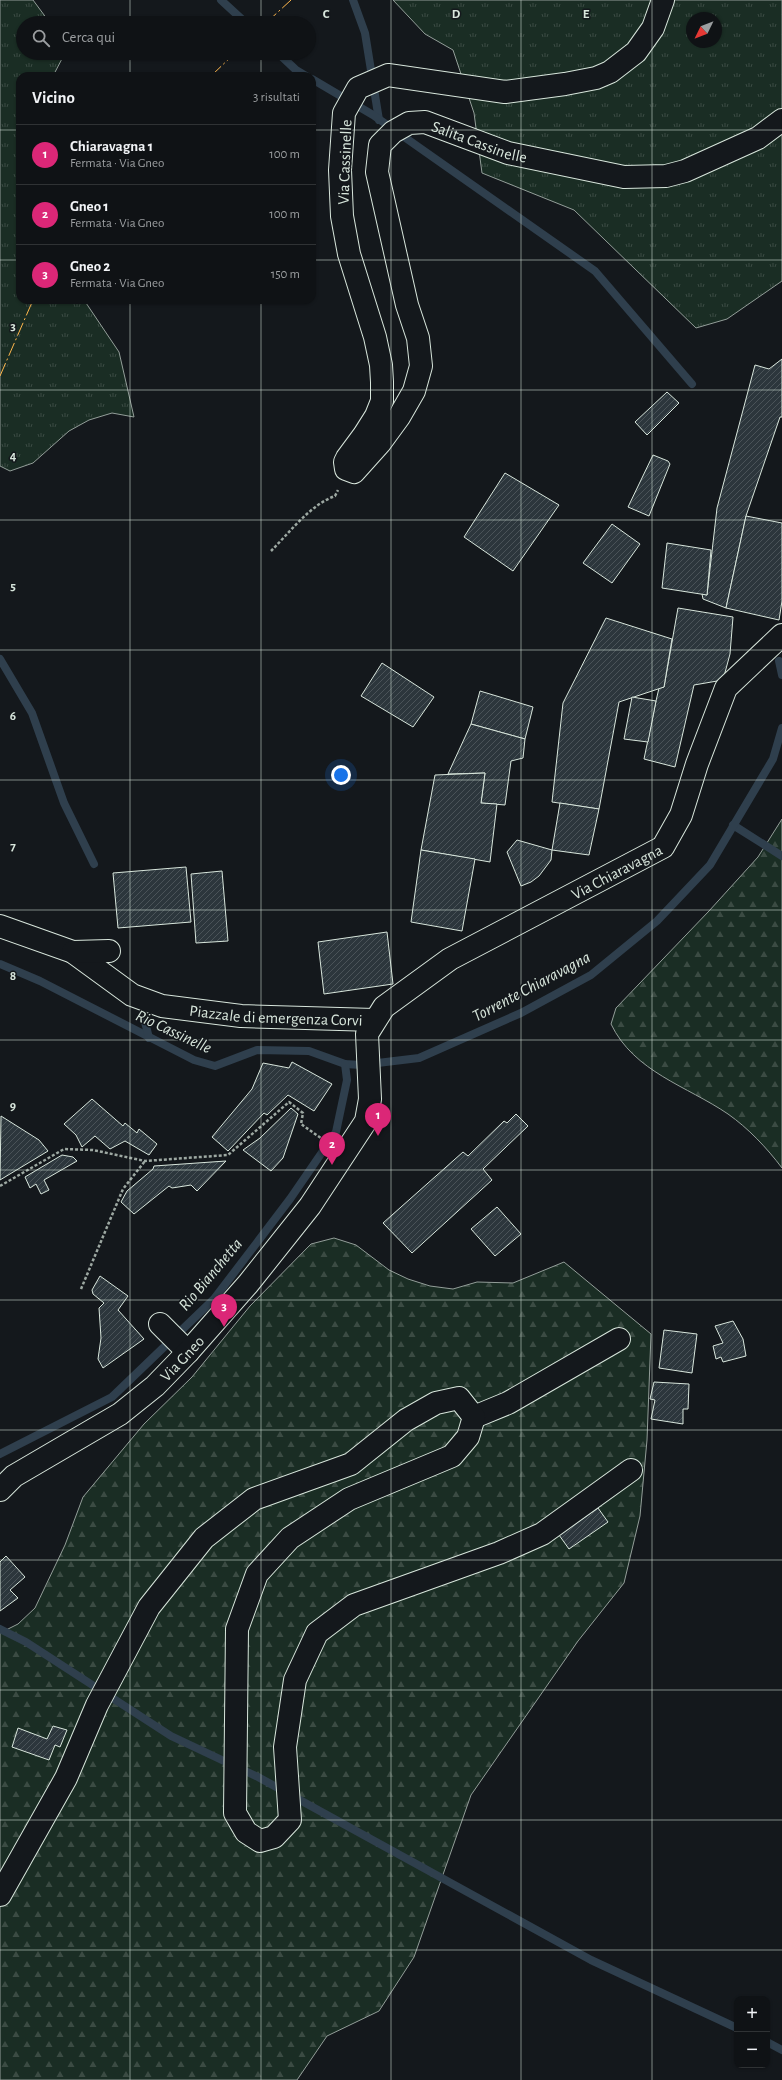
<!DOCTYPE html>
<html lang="it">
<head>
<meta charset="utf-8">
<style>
  :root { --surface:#0f1215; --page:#1d2022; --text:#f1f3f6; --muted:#9b9ea0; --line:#2f3234; --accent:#db2777 }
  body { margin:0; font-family:"Alegreya Sans",sans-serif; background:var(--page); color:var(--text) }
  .controls { position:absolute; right:12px; bottom:12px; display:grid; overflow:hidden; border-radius:8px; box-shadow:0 1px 3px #0004 }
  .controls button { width:36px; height:36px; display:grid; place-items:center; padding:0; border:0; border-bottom:1px solid var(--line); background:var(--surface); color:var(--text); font:20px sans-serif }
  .compass { position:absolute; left:686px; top:12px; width:36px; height:36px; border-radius:50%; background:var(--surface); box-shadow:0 1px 3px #0004; rotate:227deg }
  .you { position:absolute; left:341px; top:775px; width:14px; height:14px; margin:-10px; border:3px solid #fff; border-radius:50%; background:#1a73e8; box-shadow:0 0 0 6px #1a73e833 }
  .badge { display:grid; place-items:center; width:26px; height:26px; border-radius:50%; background:var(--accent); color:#fff; font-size:13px; font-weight:700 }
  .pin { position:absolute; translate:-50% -33px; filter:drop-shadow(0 1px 2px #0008) }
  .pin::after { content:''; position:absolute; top:21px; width:14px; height:12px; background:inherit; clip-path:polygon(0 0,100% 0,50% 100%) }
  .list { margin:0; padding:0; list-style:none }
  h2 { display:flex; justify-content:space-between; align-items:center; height:52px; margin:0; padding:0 16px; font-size:17px }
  h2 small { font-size:13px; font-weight:400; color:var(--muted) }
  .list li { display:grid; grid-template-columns:26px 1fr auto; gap:12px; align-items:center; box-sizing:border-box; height:60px; padding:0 16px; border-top:1px solid var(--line) }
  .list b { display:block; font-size:15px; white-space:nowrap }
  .list p { margin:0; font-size:13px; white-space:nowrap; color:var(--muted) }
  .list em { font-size:13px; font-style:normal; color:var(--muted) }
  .icon { flex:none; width:22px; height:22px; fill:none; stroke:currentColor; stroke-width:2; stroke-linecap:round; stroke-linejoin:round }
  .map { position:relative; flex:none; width:782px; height:2080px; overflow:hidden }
  .search { position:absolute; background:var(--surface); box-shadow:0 1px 3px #0004; left:16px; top:16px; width:300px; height:44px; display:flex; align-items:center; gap:10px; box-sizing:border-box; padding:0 14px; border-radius:22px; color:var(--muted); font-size:15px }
  .panel { position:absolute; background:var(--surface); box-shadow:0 1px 3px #0004; left:16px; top:72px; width:300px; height:232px; border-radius:12px }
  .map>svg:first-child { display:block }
</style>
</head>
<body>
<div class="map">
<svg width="782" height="2080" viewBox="0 0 782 2080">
  <defs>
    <pattern id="grass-tufts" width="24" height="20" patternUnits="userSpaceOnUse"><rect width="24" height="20" fill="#1a2d24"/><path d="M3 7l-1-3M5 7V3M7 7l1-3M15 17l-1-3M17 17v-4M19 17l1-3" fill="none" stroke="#3b4b43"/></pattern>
    <pattern id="forest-firs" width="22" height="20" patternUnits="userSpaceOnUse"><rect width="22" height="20" fill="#1a2d24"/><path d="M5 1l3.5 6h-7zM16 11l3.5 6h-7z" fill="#3b4b43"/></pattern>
    <pattern id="building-hatch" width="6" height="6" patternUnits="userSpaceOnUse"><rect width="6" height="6" fill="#2c363c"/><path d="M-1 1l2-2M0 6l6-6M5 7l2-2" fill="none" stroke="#4a5358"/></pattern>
  </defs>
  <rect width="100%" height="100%" fill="#14181c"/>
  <g fill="url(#grass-tufts)" stroke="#939e99" fill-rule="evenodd">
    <path d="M0,0H33L50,23H23V53H65L53,76H20V300H84L119,352L134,417L112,413L89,420L69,431L33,463L10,471L0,466Z"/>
    <path d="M393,0H782V281L727,319L696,328L574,210L482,173L474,113L453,50L425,34ZM692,18H716V42H692Z"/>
  </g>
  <g fill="url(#forest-firs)" stroke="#939e99">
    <path d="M782,819V1168C767,1148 748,1128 728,1114C687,1086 634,1072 611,1024L616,1008L709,911L758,857Z"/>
    <path d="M334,1238L356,1245L389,1270L408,1279L430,1286L453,1289L477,1282L513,1283L564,1262L651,1334L647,1440L640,1516L624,1583L578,1641L471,1795L414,1957L379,2011L327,2036L297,2080H0V1633L18,1624L35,1608L65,1545L83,1497L144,1424L192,1377L250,1306L311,1244Z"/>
  </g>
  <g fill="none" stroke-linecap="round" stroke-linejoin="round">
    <g stroke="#2f3f4d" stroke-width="8">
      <path d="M221,0L246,23"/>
      <path d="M353,0L365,33L379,120"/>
      <path d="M278,53L296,70L306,76"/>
      <path d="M312,79L373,115L595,271L692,384"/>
      <path d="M0,659L32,713L64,803L94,864"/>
      <path d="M779,661L782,675"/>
      <path d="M733,825L782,856"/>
      <path d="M0,964L40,981L194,1060L215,1066L257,1050L309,1051L345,1064L361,1065L419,1058L521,1013L591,975L657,921L710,865L773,759L782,728"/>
      <path d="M145,1022L149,1038"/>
      <path d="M0,1454L112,1397L214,1299L290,1199L336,1132L347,1080L345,1064"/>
      <path d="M0,1629L26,1642L171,1736L258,1777L591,1960L737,2028"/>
      <path d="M767,2042L782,2050"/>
    </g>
  </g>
  <g fill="url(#building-hatch)" stroke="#d8e6dc">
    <path d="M782,359V417H780L746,516L726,608L703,599L702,594L707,595L717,508L755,365L769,369Z"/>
    <path d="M667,392L679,403L647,435L635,422Z"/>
    <path d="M653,455L668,461L670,464L649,516L628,507Z"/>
    <path d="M505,473L559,505L513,571L464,537Z"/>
    <path d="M746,516L782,523V601L779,620L726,608Z"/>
    <path d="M612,524L640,544L612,583L583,563Z"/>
    <path d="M667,543L711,550L707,595L662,588Z"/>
    <path d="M678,608L733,617L730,654L723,680L694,685L675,767L644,759L656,701L659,688L664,687Z"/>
    <path d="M606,618L672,639L664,687L619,702L599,809L552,802L563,703Z"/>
    <path d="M382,663L434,697L413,727L361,696Z"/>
    <path d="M480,691L533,707L525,739L471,724Z"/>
    <path d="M632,697L656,701L648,742L624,739Z"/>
    <path d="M471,724L525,739L523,758L511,761L505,805L481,803L485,773L448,774Z"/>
    <path d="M485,773L481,803L497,804L490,862L421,850L435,775Z"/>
    <path d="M560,803L599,809L589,855L552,850Z"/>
    <path d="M517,840L552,850L551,860L539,876L531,882L521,886L507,852Z"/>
    <path d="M421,850L475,859L462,931L411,922Z"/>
    <path d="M186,867L191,922L118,928L113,873Z"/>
    <path d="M222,871L228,941L196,943L191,874Z"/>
    <path d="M387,932L393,984L324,994L318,942Z"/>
    <path d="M292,1062L332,1084L314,1111L288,1095L267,1115L264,1113L228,1151L212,1137L252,1089L263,1063L289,1068Z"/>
    <path d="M92,1099L123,1126L125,1123L137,1133L139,1129L157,1144L149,1155L125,1141L110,1149L95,1136L82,1147L76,1135L64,1124Z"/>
    <path d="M291,1108L298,1114L283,1158L271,1171L243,1150L260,1138Z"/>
    <path d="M516,1114L528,1126L483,1169L492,1180L412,1253L383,1223L463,1152L468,1156L504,1121L507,1123Z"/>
    <path d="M1,1116L39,1140L48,1151L0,1180Z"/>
    <path d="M62,1155L73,1157L77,1161L44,1180L49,1190L41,1194L36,1184L30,1188L25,1177Z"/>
    <path d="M226,1161L197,1191L191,1185L172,1188L169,1186L134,1214L121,1202L127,1191L153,1169L154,1166Z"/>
    <path d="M497,1207L521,1234L495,1256L471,1229Z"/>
    <path d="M100,1276L128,1296L118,1310L144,1339L103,1368L98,1359L101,1338L99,1308L104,1303L93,1294L92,1290Z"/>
    <path d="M733,1321L743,1339L746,1356L723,1362L721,1357L716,1359L713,1346L723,1343L715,1326Z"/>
    <path d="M664,1330L697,1334L692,1373L659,1368Z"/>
    <path d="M654,1382L689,1384L688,1409H683V1424L651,1419L655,1400L650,1399Z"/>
    <path d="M598,1508L608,1522L569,1549L559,1535Z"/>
    <path d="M6,1556L25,1577L10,1590L18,1598L0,1611V1562Z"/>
    <path d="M53,1726L67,1730L60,1747L55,1745L49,1760L12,1747L18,1728L47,1739Z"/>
  </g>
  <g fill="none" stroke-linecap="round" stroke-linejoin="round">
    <g stroke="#d8e6dc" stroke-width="24">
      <g id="minor">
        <path id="s1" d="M663,0L653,28L636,52L610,72L596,78L565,84L505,92L388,75L358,88L344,113L340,170L342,216L349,254L375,337L381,365L382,382V401L376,416L364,435L347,458L345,462L346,469L354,472L380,443L399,417L414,391L421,366L418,338L407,305L377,172L380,145L393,132L409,123L425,122L508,153L624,177L666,176L685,171L758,138L782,120"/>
        <path id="s2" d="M0,926L73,952L132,995L162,1006L241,1016L374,1020"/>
        <path d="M73,952L109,951"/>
        <path d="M160,1324L188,1352"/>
        <path d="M474,1417L508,1403L619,1339"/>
        <path id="s3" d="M0,1490L14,1476L120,1414L155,1386L188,1352L248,1284L310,1206L366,1121L370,1099L367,1034L384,1007L450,959L663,847L681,815L697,764L726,688L782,635"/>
        <path d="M0,1895L66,1778L97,1705L149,1607L204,1538L254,1499L351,1464L406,1420L436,1403L459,1398L474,1417L468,1437L452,1456L349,1499L290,1538L257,1574L237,1629L235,1813L246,1832L260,1841L274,1837L290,1820L285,1747L295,1680L317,1633L354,1605L499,1553L542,1534L631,1470"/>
      </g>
    </g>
    <g stroke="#9da8a2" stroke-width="2.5" stroke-dasharray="3 2" stroke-linecap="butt">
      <path d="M271,551C290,532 310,505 335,496L338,490"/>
      <path d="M0,1186L64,1149L93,1150L145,1161L228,1155L289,1102L303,1113L301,1124L325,1141"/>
      <path d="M81,1289L123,1189L145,1161"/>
    </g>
    <use href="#minor" stroke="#14181c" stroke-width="22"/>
    <g stroke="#ffb74d" stroke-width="1" stroke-dasharray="14 3 2 3" stroke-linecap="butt">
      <path d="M266,23L291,0"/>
      <path d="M211,76L235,53"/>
      <path d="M0,376L33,300"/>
    </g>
  </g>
  <path fill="none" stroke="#d8e6dc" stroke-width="1" stroke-opacity="0.55" d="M130,0V23M261,0V23M391,0V2080M521,0V2080M652,0V2080M130,53V76M261,53V76M0,130H20M312,130H782M0,260H20M312,260H782M130,300V2080M261,300V2080M0,390H782M0,520H782M0,650H782M0,780H782M0,910H782M0,1040H782M0,1170H782M0,1300H782M0,1430H782M0,1560H782M0,1690H782M0,1820H782M0,1950H782"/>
  <g text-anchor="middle" stroke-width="3" stroke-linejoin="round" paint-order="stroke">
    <g font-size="16" fill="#d8e6dc" stroke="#14181c">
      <text dy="6" stroke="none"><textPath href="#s1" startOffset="1224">Salita Cassinelle</textPath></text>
      <text transform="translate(344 162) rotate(-88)" y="6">Via Cassinelle</text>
      <text dy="6" stroke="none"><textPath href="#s3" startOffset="916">Via Chiaravagna</textPath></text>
      <text dy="6" stroke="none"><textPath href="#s2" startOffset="297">Piazzale di emergenza Corvi</textPath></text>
      <text dy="6" stroke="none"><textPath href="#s3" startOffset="226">Via Gneo</textPath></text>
    </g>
    <g font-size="17" font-style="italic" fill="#d8e6dc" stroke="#14181c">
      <text transform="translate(531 986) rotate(-28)" y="6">Torrente Chiaravagna</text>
      <text transform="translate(174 1031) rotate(25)" y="6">Rio Cassinelle</text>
      <text transform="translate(210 1274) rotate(-50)" y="6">Rio Bianchetta</text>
    </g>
  </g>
  <g font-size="13" text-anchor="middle" font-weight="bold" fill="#d8e6dc" stroke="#14181c" stroke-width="3" stroke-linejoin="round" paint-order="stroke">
    <text x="326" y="18">C</text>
    <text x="456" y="18">D</text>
    <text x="586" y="18">E</text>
    <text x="13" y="330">3</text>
    <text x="13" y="460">4</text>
    <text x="13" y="590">5</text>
    <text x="13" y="720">6</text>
    <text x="13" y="850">7</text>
    <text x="13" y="980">8</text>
    <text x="13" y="1110">9</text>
  </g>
</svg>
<div class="controls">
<button>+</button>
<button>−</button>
</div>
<svg class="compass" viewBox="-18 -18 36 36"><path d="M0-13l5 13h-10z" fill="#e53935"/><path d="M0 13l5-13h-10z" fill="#9b9ea0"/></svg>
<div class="you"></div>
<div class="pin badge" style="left:378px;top:1136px">1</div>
<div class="pin badge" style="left:332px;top:1165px">2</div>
<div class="pin badge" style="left:224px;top:1327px">3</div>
<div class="search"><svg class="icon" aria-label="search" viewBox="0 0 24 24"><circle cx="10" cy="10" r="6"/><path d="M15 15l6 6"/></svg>Cerca qui</div>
<section class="panel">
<h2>Vicino<small>3 risultati</small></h2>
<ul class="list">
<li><span class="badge">1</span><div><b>Chiaravagna 1</b><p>Fermata · Via Gneo</p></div><em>100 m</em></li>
<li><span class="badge">2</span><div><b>Gneo 1</b><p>Fermata · Via Gneo</p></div><em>100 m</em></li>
<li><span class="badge">3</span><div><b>Gneo 2</b><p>Fermata · Via Gneo</p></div><em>150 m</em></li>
</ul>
</section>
</div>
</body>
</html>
